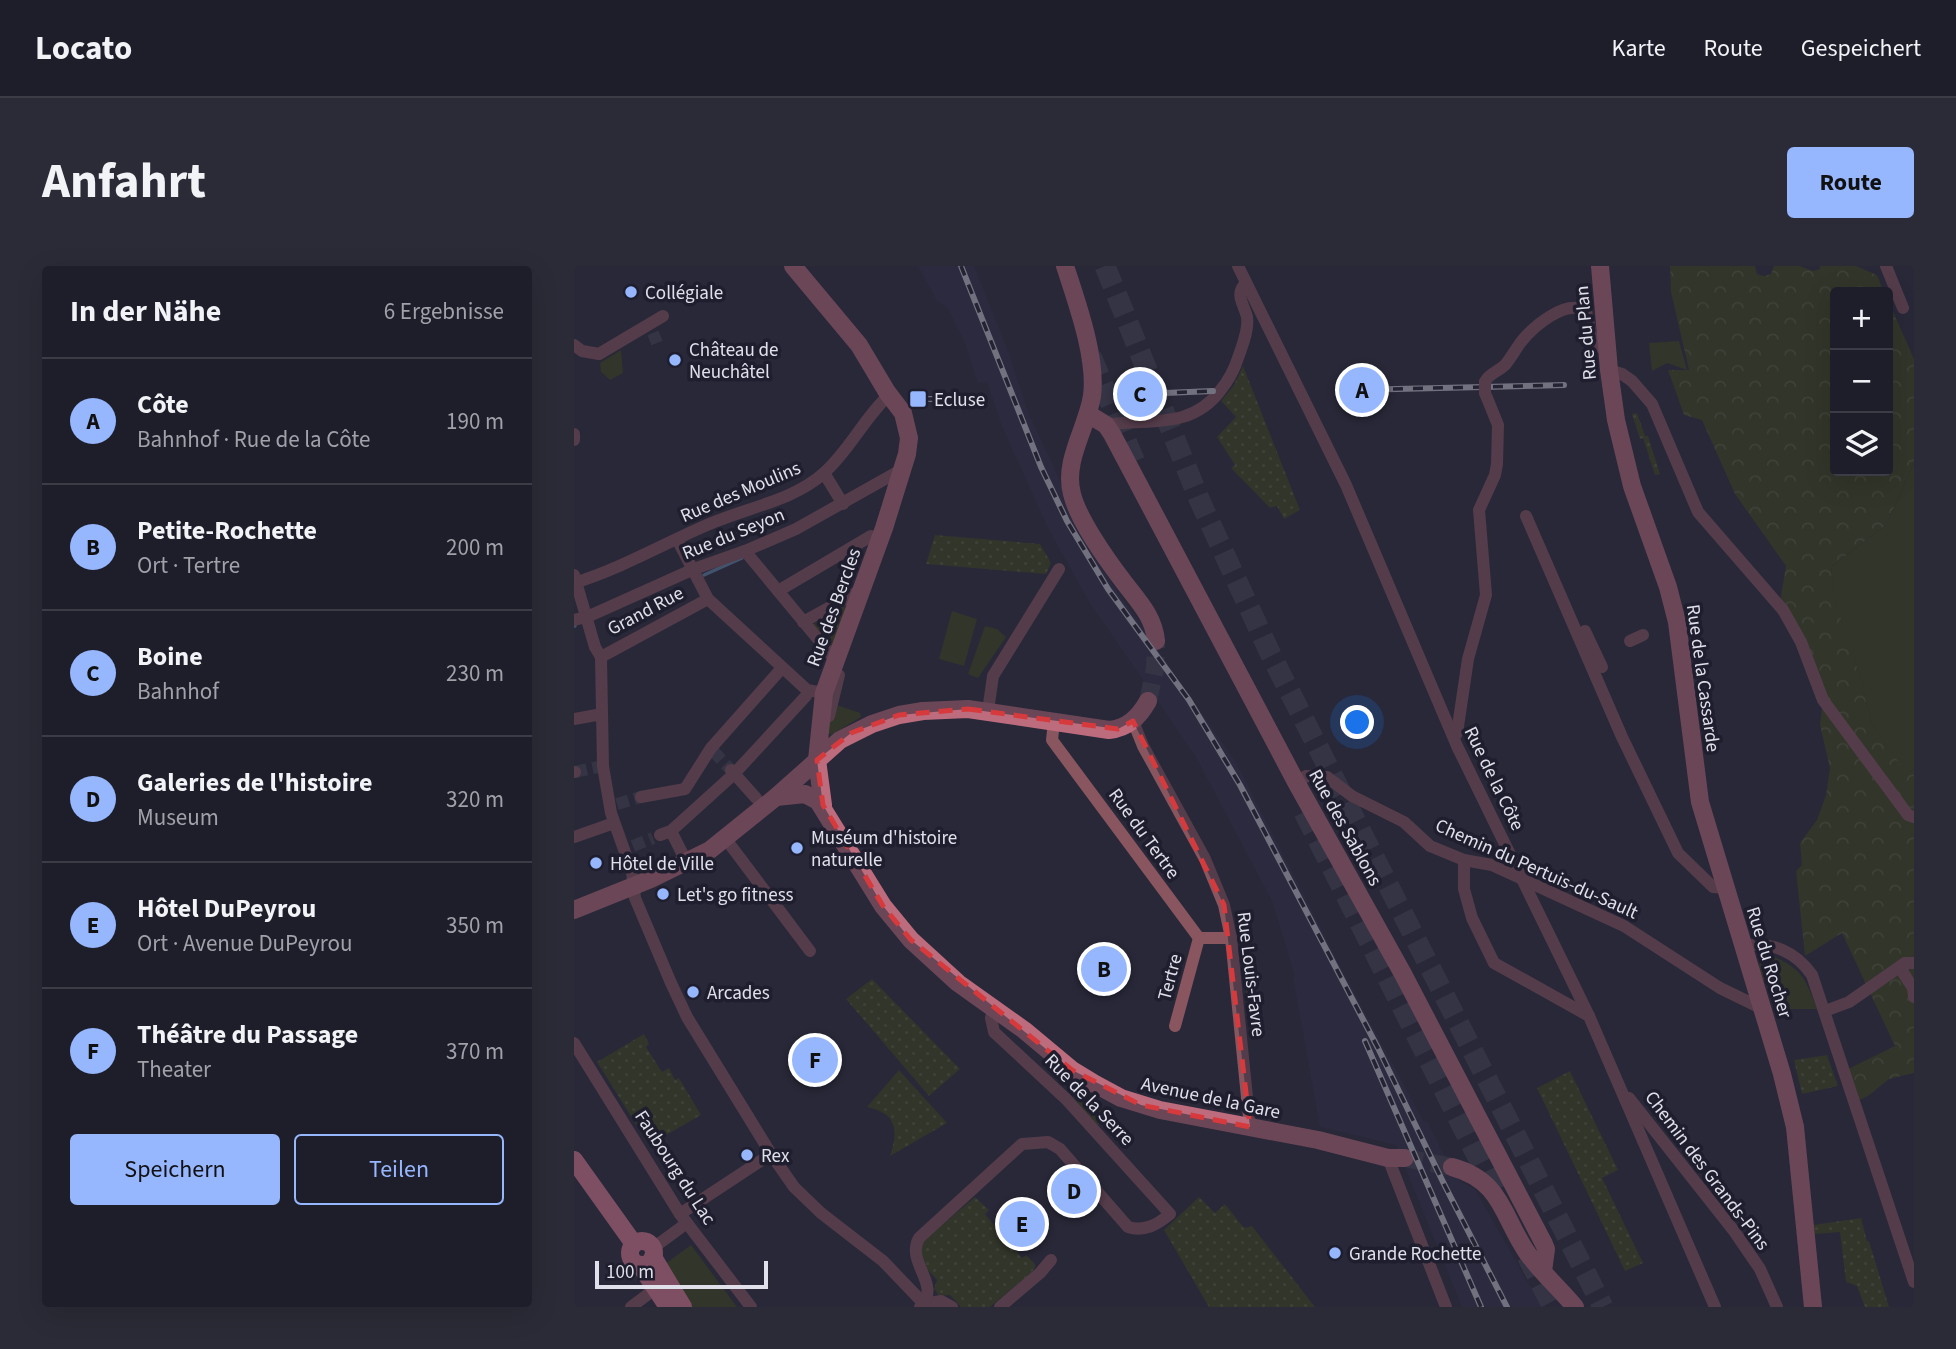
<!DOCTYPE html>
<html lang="de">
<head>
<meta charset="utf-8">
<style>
  :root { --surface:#1e1e2b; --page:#2b2b37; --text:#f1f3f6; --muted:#a1a2a9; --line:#3c3c47; --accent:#96b6fd }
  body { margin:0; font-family:"Source Sans 3",sans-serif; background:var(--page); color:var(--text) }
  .controls { position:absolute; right:21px; top:21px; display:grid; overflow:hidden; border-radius:7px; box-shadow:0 7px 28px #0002 }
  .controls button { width:63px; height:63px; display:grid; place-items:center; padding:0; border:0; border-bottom:2px solid var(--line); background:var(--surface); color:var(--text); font:35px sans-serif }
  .scale { position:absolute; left:21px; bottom:18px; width:173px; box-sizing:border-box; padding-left:7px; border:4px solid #e0e0eb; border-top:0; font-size:19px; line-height:24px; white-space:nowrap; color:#e0e0eb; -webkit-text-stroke:5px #1f1e2f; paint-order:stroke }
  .you { position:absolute; left:784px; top:457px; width:24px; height:24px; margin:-18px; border:5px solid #fff; border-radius:50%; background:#1a73e8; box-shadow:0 0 0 10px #1a73e833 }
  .badge { display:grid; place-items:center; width:46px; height:46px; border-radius:50%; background:var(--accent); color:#111; font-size:23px; font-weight:700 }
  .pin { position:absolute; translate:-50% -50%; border:4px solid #fff; box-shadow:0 2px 7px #0006 }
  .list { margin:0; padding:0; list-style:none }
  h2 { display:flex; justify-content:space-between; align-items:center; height:91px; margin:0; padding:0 28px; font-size:30px }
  h2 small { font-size:23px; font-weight:400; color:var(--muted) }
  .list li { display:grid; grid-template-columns:46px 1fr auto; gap:21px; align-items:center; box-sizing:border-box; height:126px; padding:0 28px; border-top:2px solid var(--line) }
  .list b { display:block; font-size:26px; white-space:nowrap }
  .list p { margin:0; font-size:23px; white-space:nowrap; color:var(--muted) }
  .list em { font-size:23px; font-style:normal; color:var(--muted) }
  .actions { display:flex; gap:14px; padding:21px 28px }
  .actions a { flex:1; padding:16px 0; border:2px solid var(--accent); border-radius:7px; text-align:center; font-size:24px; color:var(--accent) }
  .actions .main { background:var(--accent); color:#111 }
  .icon { flex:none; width:38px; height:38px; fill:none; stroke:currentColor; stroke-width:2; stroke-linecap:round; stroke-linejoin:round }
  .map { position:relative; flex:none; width:1340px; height:1041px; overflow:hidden; border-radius:7px }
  header { display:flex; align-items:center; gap:42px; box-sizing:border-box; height:98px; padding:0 35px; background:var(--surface); border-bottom:2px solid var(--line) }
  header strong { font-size:33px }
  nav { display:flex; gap:38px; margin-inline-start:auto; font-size:24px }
  .intro { display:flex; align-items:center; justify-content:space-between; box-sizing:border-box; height:168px; padding:0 42px }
  h1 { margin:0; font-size:49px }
  .button { padding:18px 32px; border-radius:7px; background:var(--accent); color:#111; font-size:24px; font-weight:700 }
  main { display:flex; gap:42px; padding:0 42px }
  aside { flex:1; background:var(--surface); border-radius:7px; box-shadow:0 7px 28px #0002 }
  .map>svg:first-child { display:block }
</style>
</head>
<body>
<header>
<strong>Locato</strong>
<nav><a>Karte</a><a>Route</a><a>Gespeichert</a></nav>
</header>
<div class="intro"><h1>Anfahrt</h1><a class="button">Route</a></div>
<main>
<aside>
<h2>In der Nähe<small>6 Ergebnisse</small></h2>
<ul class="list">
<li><span class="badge">A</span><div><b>Côte</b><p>Bahnhof · Rue de la Côte</p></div><em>190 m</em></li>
<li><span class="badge">B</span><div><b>Petite-Rochette</b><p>Ort · Tertre</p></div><em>200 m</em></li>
<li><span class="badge">C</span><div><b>Boine</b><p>Bahnhof</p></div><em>230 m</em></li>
<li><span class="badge">D</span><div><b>Galeries de l'histoire</b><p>Museum</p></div><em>320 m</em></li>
<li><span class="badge">E</span><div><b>Hôtel DuPeyrou</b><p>Ort · Avenue DuPeyrou</p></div><em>350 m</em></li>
<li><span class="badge">F</span><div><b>Théâtre du Passage</b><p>Theater</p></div><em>370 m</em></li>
</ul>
<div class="actions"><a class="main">Speichern</a><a>Teilen</a></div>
</aside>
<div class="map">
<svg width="1340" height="1041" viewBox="0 0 1340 1041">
  <defs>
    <pattern id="grass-dots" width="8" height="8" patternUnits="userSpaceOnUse" patternTransform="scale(1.75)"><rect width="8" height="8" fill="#3e4517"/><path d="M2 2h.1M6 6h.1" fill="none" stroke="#5a6039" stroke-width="1.8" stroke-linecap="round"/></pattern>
    <pattern id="forest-crowns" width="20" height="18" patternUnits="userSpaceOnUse" patternTransform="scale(1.75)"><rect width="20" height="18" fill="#3e4517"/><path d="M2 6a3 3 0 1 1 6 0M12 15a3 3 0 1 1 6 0" fill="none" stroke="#5a6039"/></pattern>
  </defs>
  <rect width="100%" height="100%" fill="#282839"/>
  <path fill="#2f2e45" d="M344,0H400L434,85L454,146L487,217L490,236L509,272L522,294L663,498L764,696L850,856L853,855L870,890L887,916L901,923L954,1017L972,1041H888L822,879L746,861L719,711L721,710L698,635L622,491L514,334L475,264L428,160L413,116L404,117L391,77L373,41L363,35Z"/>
  <g fill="url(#grass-dots)">
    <path d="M669,100L726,244L710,253L703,240L696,242L657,202L661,199L643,171L662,151L647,135L660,119Z"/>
    <path d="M1063,147L1071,170H1074L1086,208L1081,209L1069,172L1066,173L1058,148Z"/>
    <path d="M361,269L466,278L477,297L472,308L352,298Z"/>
    <path d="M270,340L273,345L261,380L256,381L238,359Z"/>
    <path d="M298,713L386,803L355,830L272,733Z"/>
    <path d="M681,716L686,756L676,758L671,717Z"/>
    <path d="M70,768L75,778L72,781L88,806L95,802L101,814L105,812L127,849L75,879L23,796Z"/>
    <path d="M1253,789L1264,820L1228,828L1220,794Z"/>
    <path d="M325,804L373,857L316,890C325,863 322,847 293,841Z"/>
    <path d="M996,805L1044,904L1028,912L1069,997L1051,1005L963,822Z"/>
    <path d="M401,931L415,944L411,948L448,992L452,989L461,998V1002L456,1008L416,1041H387L376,1029L365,1030L360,1023L363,1014L345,994L347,977Z"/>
    <path d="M625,931L641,947L651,938L670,962L678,960L741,1041H635L590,964Z"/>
    <path d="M1287,952L1293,975H1295L1315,1041H1291L1283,1020L1272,1016L1266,966L1241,968L1239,959Z"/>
  </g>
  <path fill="url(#forest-crowns)" d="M1096,0H1181L1183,8L1190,10L1197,8L1200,0H1226L1239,5L1246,3V0H1282L1303,9L1310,26H1261V205H1314V34L1340,93V197L1312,259L1257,301L1298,458L1334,507L1340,503V807L1315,813L1294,830L1279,837L1270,805L1321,780L1268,667L1231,690L1222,605L1228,599L1226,577L1243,554L1252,529L1256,502L1246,459L1249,434L1209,344L1207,330L1212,300L1161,228L1128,154L1110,149L1094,104H1115L1097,26Z"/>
  <g fill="#3e4517">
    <path d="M1105,75L1113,104L1093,97L1078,105L1075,77Z"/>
    <path d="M47,84L49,107L36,114L27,106L26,97Z"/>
    <path d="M1340,197V503L1333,508L1298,458L1282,398L1262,338L1257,301L1312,259Z"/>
    <path d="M378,345L403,353L390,400L365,393Z"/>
    <path d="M411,360L423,363L432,371L404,412L394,408Z"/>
    <path d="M263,439L286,447L287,451L257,469L254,467L256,446Z"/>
    <path d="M1194,688C1227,702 1231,710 1243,743H1206L1205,735H1198L1193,714H1188L1184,704L1187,692Z"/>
    <path d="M504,827L537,846L523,860L499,832Z"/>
    <path d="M117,979L163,1041H117L88,1000Z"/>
  </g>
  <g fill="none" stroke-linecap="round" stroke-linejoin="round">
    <g stroke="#6389ad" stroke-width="3.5">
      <path d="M130,309L168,292"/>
      <path d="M0,360H1"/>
    </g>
    <g stroke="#444454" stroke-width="12" stroke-dasharray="12 6" stroke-linecap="butt">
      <path d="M79,67L83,77"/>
      <path d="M139,485L157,504"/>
      <path d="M1,506L29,500"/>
      <path d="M43,538L67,531"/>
      <path d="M59,580L79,572"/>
    </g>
    <g stroke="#444454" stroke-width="18" stroke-dasharray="18 9" stroke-linecap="butt">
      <path d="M574,435L581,403L582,375"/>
      <path d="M831,892L878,901"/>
    </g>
    <g stroke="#444454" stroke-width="21" stroke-dasharray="21 10" stroke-linecap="butt">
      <path d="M531,0L625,233L697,389L1029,1041"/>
      <path d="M517,90L562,199"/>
      <path d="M730,546L925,933"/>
      <path d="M953,990L979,1041"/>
    </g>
    <g stroke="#89555f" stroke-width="12">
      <path d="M664,0L772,219L883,480L1015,750L1141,1041"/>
      <path d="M1312,0L1329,42"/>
      <path d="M0,79L8,85L25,88L89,50"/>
      <path d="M1035,104L1048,108L1058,115L1078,138L1124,246L1209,344L1227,376L1249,434L1334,549L1340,551"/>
      <path d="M911,116C915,107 924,106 931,99C937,92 941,84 947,76C959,61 992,32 1012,45L1019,79L1033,83"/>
      <path d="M532,159C575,152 616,164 646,125C654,115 660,105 664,92C668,80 675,64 673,51C670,38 660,28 672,17"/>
      <path d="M0,168V174"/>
      <path d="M250,207L269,238"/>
      <path d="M952,250L1048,471L1104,587L1139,621L1151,622"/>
      <path d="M103,273L134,333L233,424L250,427"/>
      <path d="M171,285L258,390"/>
      <path d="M0,309L21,381L27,391L29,500L37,547L58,606L61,632L97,717L113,751L197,888L220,921L247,947L309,995L353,1041"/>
      <path d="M0,317C46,303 89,278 133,259C171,242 219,235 250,207C276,184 290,152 315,129"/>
      <path d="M204,325L297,270"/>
      <path d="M0,354L13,351L120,303L171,285L222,263L327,204"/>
      <path d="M229,356L289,323"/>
      <path d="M1011,365L1028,401"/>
      <path d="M1056,375L1069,369"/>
      <path d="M27,391L134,333"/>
      <path d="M414,445L419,410L485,303"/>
      <path d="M255,450L265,409"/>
      <path d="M0,453L28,448"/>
      <path d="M480,455L478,474L625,672H657"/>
      <path d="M559,455L569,480L631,593L650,639L657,672L676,861"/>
      <path d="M880,472L883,467L894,393L912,329L905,244L921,209L923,198L924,159L911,127"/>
      <path d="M157,504L182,532"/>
      <path d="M0,506H1"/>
      <path d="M722,516L732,510L753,511L778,530L830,556L856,580L890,594L918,599L1050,660L1146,722L1187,742"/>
      <path d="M67,531L111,523L137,482L208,402"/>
      <path d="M97,565L113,597"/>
      <path d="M86,569L97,565L160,508L232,430"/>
      <path d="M0,571L40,557"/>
      <path d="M151,572L236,685"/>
      <path d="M890,594V623L898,652L920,697L1015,750"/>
      <path d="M1170,680C1198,675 1222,686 1238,709L1340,1016"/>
      <path d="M1331,697L1328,705L1339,722L1340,731"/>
      <path d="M1251,745L1275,736L1331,697H1340"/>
      <path d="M601,760L625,672"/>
      <path d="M0,777L106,948L177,1041"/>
      <path d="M1055,832L1160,965L1186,1003L1203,1041"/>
      <path d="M814,892L872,1041"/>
      <path d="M106,948L197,888"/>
      <path d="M79,982L113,957"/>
      <path d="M350,1038L367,1035L378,1041"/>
      <path d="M57,1041L73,1029L81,1020"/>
      <path d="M346,1041C369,1019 331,997 345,972L448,878L474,876L486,883L554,961C570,966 583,959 596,948L492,833L420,766L417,752L419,743"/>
      <path d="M426,1041L466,1007L477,994"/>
    </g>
    <g stroke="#bd6c7d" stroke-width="18">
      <path d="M219,0L285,79L313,126L329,147L335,172L333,188L310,262L250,427L243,494L249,539"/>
      <path d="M491,0C503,37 523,92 518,130C513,162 489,195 498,228C504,253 533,294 549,315C563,334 580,350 582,375"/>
      <path d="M1026,0L1035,104L1042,154L1058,220L1094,321L1103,356L1126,536L1208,808L1221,861L1239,1041"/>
      <path d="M514,148L532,159L538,168L722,516L829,708L970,978L972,983L969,1005"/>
      <path d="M202,531L231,528L244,535L309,640L337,674L384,717L450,764L498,804L521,818L547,832L586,844L744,874L814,892H831"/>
      <path d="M0,644L77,613L136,584L202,531L266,474L298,458L325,449L349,445L394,443L535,464C554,462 565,451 574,435"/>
      <path d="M878,901C929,915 928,951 954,988C968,1007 986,1023 1001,1041"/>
    </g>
    <g stroke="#e67d94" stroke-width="18">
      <path d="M0,894L60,978"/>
      <circle cx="68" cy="987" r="12"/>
      <path d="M79,991L109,1041"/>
      <path d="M66,999L94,1041"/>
    </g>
    <g stroke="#cbcbd7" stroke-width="6">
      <g id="rail">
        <path d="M387,0L467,201L493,255L534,323L615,434L666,519L804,782L871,920L933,1041"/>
        <path d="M779,124L990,119"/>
        <path d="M543,129L639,125"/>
        <path d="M353,133H365"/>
        <path d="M791,775L907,1041"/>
      </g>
    </g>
    <use href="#rail" stroke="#1f1e2f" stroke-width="3.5" stroke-dasharray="10" stroke-linecap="butt"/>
    <path stroke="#89555f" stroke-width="12" d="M911,116V127"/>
  </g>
  <path d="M0 0H1340V1041H0ZM394,443L544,463L559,455L650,639L676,861L567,839L498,804L337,674L309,640L249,539L243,494L277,467L325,449Z" fill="#282839" fill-opacity=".55" fill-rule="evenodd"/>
  <path fill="none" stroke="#d73a3c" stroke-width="5" stroke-dasharray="14 9" stroke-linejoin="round" d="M394,443L544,463L559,455L650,639L676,861L567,839L498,804L337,674L309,640L249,539L243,494L277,467L325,449Z"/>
  <g fill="#96b6fd" stroke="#1f1e2f" stroke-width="2.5">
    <circle cx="57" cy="26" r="7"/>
    <circle cx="101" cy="94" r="7"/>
    <rect x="335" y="124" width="18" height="18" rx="3.5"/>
    <circle cx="223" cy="582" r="7"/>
    <circle cx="22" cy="597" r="7"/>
    <circle cx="89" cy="628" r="7"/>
    <circle cx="119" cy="726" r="7"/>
    <circle cx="173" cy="889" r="7"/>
    <circle cx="761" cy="987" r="7"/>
  </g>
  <g text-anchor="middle" stroke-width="7" stroke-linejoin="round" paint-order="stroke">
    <g font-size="19" fill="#e0e0eb" stroke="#1f1e2f" text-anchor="start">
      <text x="71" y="33">Collégiale</text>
      <text x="115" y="90">Château de<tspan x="115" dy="22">Neuchâtel</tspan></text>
      <text x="360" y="140">Ecluse</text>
      <text x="237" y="578">Muséum d'histoire<tspan x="237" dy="22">naturelle</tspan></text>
      <text x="36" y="604">Hôtel de Ville</text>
      <text x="103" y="635">Let's go fitness</text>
      <text x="133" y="733">Arcades</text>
      <text x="187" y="896">Rex</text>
      <text x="775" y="994">Grande Rochette</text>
    </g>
    <g font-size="19" fill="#e0e0eb" stroke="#1f1e2f">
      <text transform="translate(1011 67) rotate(-95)" y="7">Rue du Plan</text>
      <text transform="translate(166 225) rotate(-23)" y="7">Rue des Moulins</text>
      <text transform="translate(159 267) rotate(-22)" y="7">Rue du Seyon</text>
      <text transform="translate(259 341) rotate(-70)" y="7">Rue des Bercles</text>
      <text transform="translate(71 344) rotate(-28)" y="7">Grand Rue</text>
      <text transform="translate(1130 412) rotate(82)" y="7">Rue de la Cassarde</text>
      <text transform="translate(921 512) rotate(64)" y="7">Rue de la Côte</text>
      <text transform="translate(772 561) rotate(61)" y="7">Rue des Sablons</text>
      <text transform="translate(571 567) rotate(54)" y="7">Rue du Tertre</text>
      <text transform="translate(963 602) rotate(24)" y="7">Chemin du Pertuis-du-Sault</text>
      <text transform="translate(1196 696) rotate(73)" y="7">Rue du Rocher</text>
      <text transform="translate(678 708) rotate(83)" y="7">Rue Louis-Favre</text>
      <text transform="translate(595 711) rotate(-75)" y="7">Tertre</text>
      <text transform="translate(637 831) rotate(12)" y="7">Avenue de la Gare</text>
      <text transform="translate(516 833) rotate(46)" y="7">Rue de la Serre</text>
      <text transform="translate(102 901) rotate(57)" y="7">Faubourg du Lac</text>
      <text transform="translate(1134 904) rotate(53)" y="7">Chemin des Grands-Pins</text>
    </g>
  </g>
</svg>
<div class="controls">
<button>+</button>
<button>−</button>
<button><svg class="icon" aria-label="layers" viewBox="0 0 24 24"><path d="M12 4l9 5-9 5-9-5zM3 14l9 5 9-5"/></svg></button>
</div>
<div class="scale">100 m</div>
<div class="you"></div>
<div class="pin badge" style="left:788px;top:124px">A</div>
<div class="pin badge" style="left:530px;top:703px">B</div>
<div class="pin badge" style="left:566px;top:128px">C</div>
<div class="pin badge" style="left:500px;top:925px">D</div>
<div class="pin badge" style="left:448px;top:958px">E</div>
<div class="pin badge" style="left:241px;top:794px">F</div>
</div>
</main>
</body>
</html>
